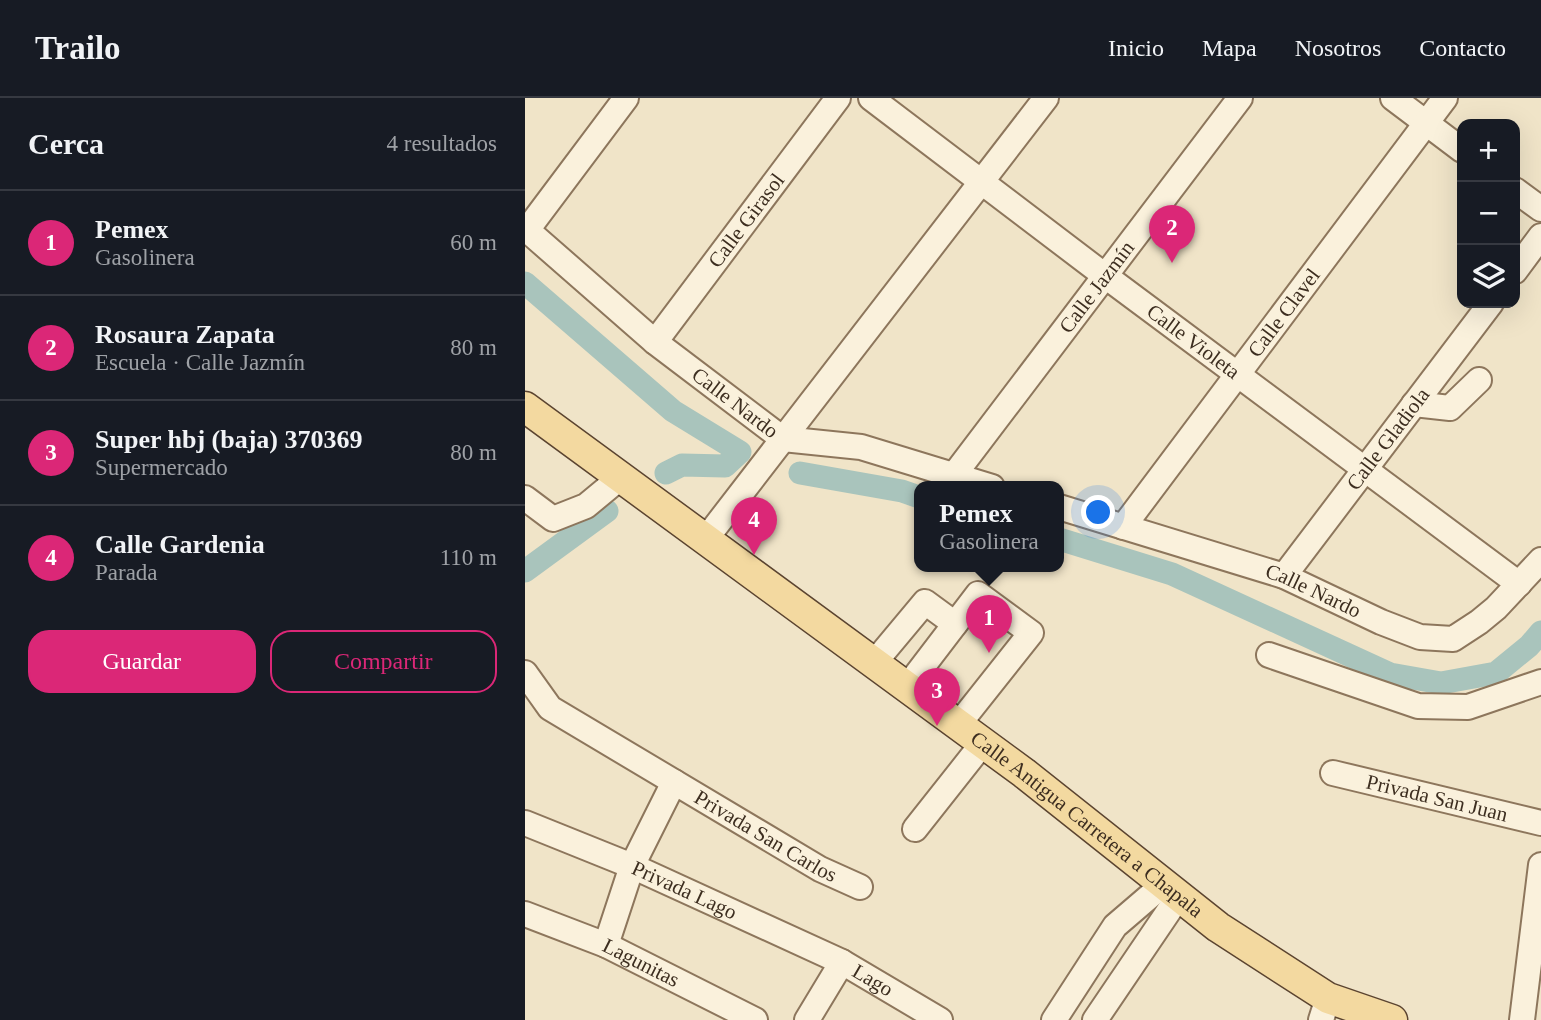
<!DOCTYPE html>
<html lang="es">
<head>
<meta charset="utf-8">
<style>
  :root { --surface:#171b24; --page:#20242c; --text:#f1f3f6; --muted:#9ea1a6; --line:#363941; --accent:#db2777 }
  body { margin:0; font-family:Georgia,serif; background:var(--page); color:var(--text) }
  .controls { position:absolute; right:21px; top:21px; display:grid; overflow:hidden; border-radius:14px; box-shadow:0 7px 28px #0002 }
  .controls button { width:63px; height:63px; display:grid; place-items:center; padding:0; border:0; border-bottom:2px solid var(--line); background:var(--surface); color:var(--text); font:35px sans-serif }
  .you { position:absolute; left:574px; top:415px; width:24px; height:24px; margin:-18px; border:5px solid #fff; border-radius:50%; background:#1a73e8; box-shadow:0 0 0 10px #1a73e833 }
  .badge { display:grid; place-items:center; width:46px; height:46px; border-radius:50%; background:var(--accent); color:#fff; font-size:23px; font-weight:700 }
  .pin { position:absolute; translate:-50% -58px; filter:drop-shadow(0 2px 4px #0008) }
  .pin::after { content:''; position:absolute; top:37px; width:24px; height:21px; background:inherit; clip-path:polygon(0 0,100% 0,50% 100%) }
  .popup { position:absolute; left:389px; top:383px; width:150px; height:91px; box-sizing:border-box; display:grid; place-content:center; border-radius:14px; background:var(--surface); filter:drop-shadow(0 2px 5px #0005); font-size:23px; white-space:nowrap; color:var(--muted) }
  .popup b { font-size:26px; color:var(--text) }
  .popup::after { content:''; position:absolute; left:50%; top:100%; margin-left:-14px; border:14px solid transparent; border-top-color:var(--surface) }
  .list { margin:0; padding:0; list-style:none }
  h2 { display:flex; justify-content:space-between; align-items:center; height:91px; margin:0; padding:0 28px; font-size:30px }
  h2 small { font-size:23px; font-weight:400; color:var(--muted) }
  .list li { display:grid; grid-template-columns:46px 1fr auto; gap:21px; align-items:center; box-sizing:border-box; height:105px; padding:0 28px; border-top:2px solid var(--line) }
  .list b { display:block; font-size:26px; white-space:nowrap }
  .list p { margin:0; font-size:23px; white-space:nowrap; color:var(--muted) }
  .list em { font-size:23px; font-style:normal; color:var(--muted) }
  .actions { display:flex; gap:14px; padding:21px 28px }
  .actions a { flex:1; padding:16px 0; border:2px solid var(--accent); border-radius:21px; text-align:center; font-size:24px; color:var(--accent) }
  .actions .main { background:var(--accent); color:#fff }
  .icon { flex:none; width:38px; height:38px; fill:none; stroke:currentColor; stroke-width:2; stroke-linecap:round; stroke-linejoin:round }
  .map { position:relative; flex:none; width:1016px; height:922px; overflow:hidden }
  header { display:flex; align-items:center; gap:42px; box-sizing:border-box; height:98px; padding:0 35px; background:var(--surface); border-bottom:2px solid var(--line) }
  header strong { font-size:33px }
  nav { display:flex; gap:38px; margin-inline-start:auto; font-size:24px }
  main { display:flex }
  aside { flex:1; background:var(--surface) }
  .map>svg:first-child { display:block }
</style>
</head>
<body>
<header>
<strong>Trailo</strong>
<nav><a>Inicio</a><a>Mapa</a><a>Nosotros</a><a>Contacto</a></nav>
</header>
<main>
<aside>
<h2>Cerca<small>4 resultados</small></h2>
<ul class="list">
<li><span class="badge">1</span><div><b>Pemex</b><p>Gasolinera</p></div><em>60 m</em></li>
<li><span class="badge">2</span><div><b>Rosaura Zapata</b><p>Escuela · Calle Jazmín</p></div><em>80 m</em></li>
<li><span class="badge">3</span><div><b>Super hbj (baja) 370369</b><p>Supermercado</p></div><em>80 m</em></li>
<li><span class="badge">4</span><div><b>Calle Gardenia</b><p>Parada</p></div><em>110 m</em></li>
</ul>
<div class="actions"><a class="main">Guardar</a><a>Compartir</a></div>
</aside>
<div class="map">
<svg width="1016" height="922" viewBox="0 0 1016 922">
  <rect width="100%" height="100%" fill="#f0e4c8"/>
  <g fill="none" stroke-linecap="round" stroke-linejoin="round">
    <g stroke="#a9c4bc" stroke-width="23">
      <path d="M0,185L148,313L215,354L200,368L157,367L141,375"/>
      <path d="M275,375L377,393L394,399"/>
      <path d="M534,441L647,476L865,576L916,585L971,575L1004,548L1016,534"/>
      <path d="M0,473L82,413"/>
    </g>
    <g stroke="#8d765c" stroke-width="28">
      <g id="minor">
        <path id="s1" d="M346,0L579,177L994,486"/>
        <path d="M868,0L937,52"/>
        <path d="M990,92L1016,111"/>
        <path id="s2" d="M0,128L2,132L130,244L258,341L336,349L467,389"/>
        <path d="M2,132L101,0"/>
        <path d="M990,173L1016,138"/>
        <path id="s3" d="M130,244L313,0"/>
        <path d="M889,306L925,310L954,282"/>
        <path id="s4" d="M429,377L715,0"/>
        <path d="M0,400L28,421L61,408L96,379"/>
        <path id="s5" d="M534,409L759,478L856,524L895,539L928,541L954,524L971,510L1016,462"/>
        <path id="s6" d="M598,429L920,0"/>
        <path d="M180,442L521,0"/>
        <path id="s7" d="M759,478L966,205"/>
        <path d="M744,557L893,608L943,609L1016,584"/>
        <path d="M349,565L400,504L430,526"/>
        <path id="s8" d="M0,575L25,610L295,771L335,789"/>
        <path d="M382,589L453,496L506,535L433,627"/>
        <path id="s9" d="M808,675L1016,725"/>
        <path id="s10" d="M0,725L107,768L317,864L415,922"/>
        <path d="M390,731L458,645"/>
        <path id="s11" d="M0,816L81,847L230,922"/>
        <path d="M81,847L107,768L149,684"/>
        <path d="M282,922L317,864"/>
        <path d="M529,922L590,828L639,786"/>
        <path d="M570,922L654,798"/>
        <path d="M796,922L803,900"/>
        <path d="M997,922L1016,767"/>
      </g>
    </g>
    <g stroke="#5b4430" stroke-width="33">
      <g id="major">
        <path id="s12" d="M0,309L499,675L693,829L803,900L867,922"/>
      </g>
    </g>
    <use href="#minor" stroke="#faf1dc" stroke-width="24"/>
    <use href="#major" stroke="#f3d9a0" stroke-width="30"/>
  </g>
  <g text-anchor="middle" stroke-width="5" stroke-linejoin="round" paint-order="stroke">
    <g font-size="21" fill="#3d2e20" stroke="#f7eed8">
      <text dy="7" stroke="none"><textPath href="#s3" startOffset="152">Calle Girasol</textPath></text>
      <text dy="7" stroke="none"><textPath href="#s4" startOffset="236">Calle Jazmín</textPath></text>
      <text dy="7" stroke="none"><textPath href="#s6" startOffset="268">Calle Clavel</textPath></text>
      <text dy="7" stroke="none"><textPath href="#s1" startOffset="404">Calle Violeta</textPath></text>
      <text dy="7" stroke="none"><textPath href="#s2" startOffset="275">Calle Nardo</textPath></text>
      <text dy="7" stroke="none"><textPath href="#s7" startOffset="172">Calle Gladiola</textPath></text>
      <text dy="7" stroke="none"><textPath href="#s5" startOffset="268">Calle Nardo</textPath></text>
      <text dy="7" stroke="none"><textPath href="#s9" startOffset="107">Privada San Juan</textPath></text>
      <text dy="7" stroke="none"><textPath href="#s12" startOffset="700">Calle Antigua Carretera a Chapala</textPath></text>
      <text dy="7" stroke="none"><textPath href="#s8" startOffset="294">Privada San Carlos</textPath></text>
      <text dy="7" stroke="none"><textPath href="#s10" startOffset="173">Privada Lago</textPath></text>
      <text dy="7" stroke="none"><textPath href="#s11" startOffset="126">Lagunitas</textPath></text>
      <text dy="7" stroke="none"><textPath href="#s10" startOffset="382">Lago</textPath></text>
    </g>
  </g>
</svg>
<div class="controls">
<button>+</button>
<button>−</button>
<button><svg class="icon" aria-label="layers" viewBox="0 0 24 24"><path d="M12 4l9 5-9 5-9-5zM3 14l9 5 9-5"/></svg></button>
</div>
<div class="you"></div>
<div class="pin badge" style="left:464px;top:555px">1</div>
<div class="popup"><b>Pemex</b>Gasolinera</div>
<div class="pin badge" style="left:647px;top:165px">2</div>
<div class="pin badge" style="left:412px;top:628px">3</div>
<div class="pin badge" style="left:229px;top:457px">4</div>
</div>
</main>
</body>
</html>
